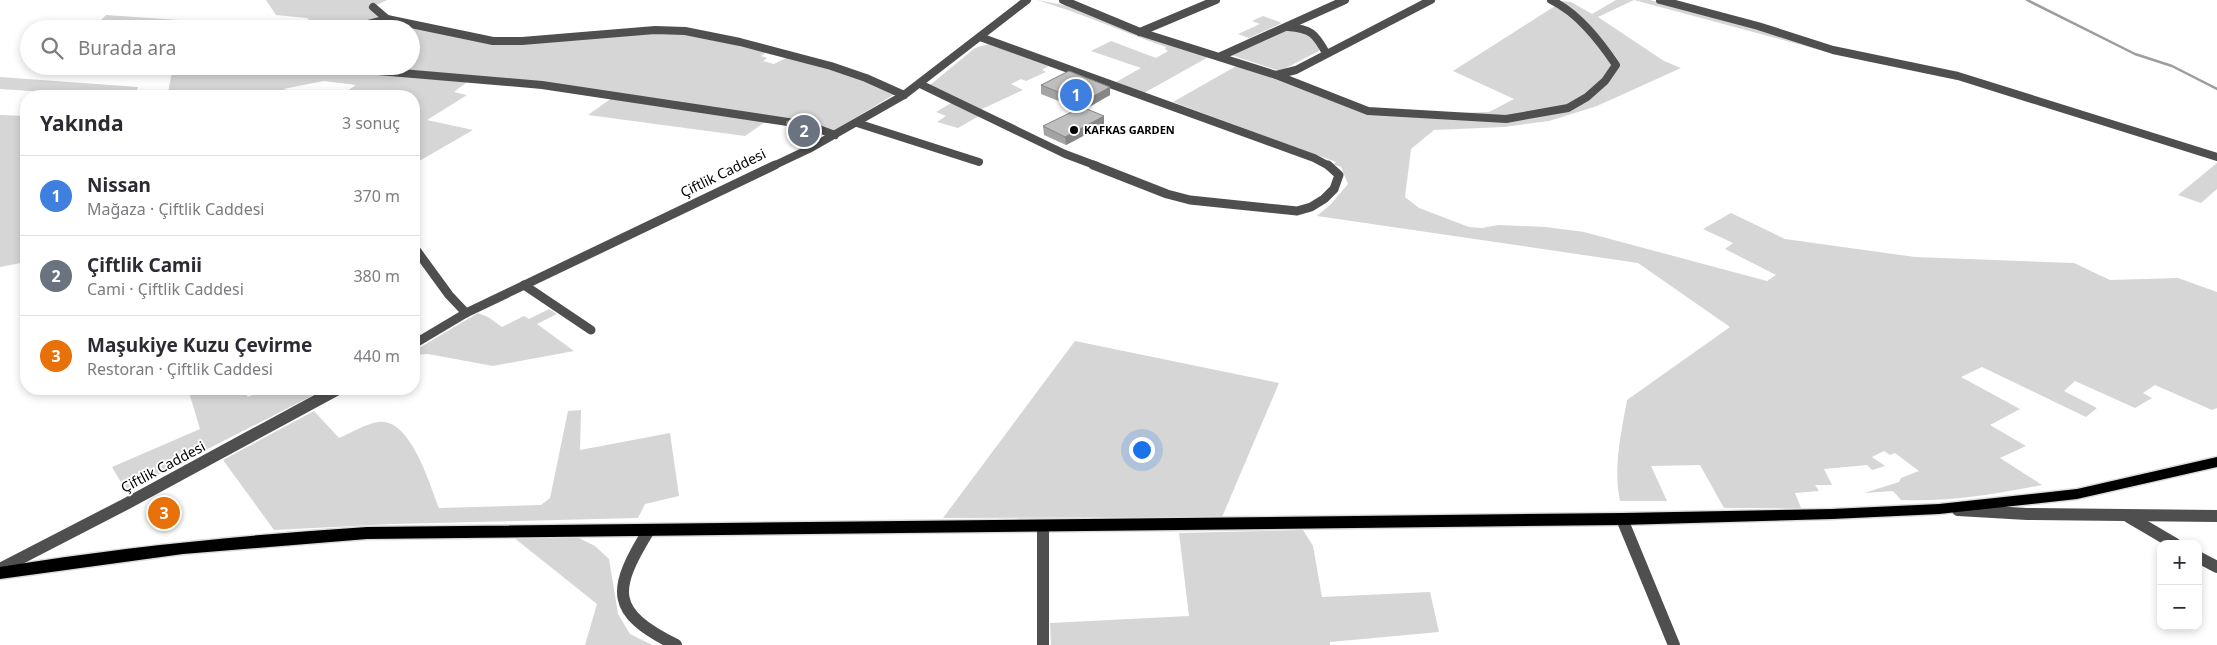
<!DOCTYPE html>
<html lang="tr">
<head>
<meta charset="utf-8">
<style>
  :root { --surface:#fff; --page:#f2f2f3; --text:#2b2b33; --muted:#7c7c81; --line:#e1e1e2; --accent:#000 }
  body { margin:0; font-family:"Noto Sans",sans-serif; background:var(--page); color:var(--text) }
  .controls { position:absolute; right:15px; bottom:15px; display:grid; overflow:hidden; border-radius:10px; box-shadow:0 2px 8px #0003 }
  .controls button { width:45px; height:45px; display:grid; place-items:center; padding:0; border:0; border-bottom:1px solid var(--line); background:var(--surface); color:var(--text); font:25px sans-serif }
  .you { position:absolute; left:1141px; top:449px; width:18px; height:18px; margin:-12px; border:4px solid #fff; border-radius:50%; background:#1a73e8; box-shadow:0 0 0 8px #1a73e833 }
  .badge { display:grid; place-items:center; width:32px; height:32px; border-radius:50%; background:var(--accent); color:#fff; font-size:16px; font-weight:700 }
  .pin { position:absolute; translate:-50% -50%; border:2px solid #fff; box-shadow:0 1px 5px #0006 }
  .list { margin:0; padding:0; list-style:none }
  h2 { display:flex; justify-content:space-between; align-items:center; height:65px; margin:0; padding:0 20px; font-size:21px }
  h2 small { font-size:16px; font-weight:400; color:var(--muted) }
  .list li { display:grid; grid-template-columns:32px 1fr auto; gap:15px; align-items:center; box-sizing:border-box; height:80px; padding:0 20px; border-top:1px solid var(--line) }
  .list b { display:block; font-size:19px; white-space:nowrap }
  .list p { margin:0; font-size:16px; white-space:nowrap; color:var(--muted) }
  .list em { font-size:16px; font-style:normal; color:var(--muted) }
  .icon { flex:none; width:28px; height:28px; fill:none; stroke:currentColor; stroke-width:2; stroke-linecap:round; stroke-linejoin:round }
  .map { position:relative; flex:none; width:2217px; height:645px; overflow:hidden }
  .search { position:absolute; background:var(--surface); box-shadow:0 2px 8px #0003; left:20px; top:20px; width:400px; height:55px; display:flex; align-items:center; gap:12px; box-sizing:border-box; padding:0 18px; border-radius:28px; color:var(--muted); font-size:19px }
  .panel { position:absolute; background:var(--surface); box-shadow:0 2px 8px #0003; left:20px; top:90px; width:400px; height:305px; border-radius:20px }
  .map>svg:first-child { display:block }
</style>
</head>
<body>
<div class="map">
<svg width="2217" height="645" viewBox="0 0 2217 645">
  <rect width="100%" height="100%" fill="#fff"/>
  <g fill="#d6d6d6">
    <path d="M266,0H387L373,7L387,19L348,29H321L307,18L276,15Z"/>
    <path d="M1037,0L1063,5L1069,3L1075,9L1128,31L1212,55L1144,93L1116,82L1141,68L1091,51L1111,41L1156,58L1168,51L1165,49L1166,47C1123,32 1081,13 1037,0Z"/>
    <path d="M1616,0H1650L1762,30L1827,52L1634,0L1598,17L1664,61L1681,68L1597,106L1549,121L1504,127L1434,130L1411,149L1405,197L1419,208L1469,227L1482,228L1498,225L1546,227L1584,232L1767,281L1776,275L1725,249L1733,243L1703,229L1731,213L1785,239L1915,257L2074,263L2110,280L2178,278L2217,292V408L2212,410L2155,385L2143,393L2152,398L2135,408L2075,381L2064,391L2097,408L2086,417L1982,367L1961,377L2020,409L1990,425L2026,446L2000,458L2042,485C1995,494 1949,502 1901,500L1893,491L1864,493L1899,482L1901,478L1919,471L1895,453L1890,455L1884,451L1872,457L1885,466L1872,470L1867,465L1824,469L1832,485H1815L1819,491L1795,493L1801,508H1724L1700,465L1651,466L1667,501H1620C1613,467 1621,434 1627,400L1730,327L1638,263L1317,216L1330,205L1348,184L1341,167L1333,164L1336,162L1173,102L1238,65L1354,109L1458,113L1489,112L1514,99L1453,71L1563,1L1571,2L1592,14Z"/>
    <path d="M106,15L179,20L180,23L191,24L195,29H89L99,22Z"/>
    <path d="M1263,16L1282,23L1249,38L1238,34L1260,24L1252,21Z"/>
    <path d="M387,22L472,40L664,31L768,51L761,56L767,58L763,61L774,64L786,58L842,71L895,94L833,131L553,84L368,66H411V29H354Z"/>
    <path d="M1285,29H1302L1319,44V51L1280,71L1231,55Z"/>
    <path d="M989,44L1048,66L1042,70L1046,72L1026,81L1021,79L1011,84L1023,90L980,110L930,85L975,48Z"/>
    <path d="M173,66H352L362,71L471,79L454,92L467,95L427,120L473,130L414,164V96H379L347,91L356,85L324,81L283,89L313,96H171L168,93Z"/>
    <path d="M0,77L138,87L135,96H105L0,89Z"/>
    <path d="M612,98L765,122L745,136L588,115Z"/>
    <path d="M951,103L979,116L958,128L937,122L946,116L936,112Z"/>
    <path d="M0,115L26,116V262L0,267Z"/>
    <path d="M2217,163V189L2201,203L2178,195Z"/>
    <path d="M549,309L557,314L537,324L574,351L493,366L428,354L414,355V351L478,313L488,317L502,327L524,316L529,319Z"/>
    <path d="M1075,341L1279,383L1222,517L943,518Z"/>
    <path d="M188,389H242L248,397L266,389H325L126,491L112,467L200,429Z"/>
    <path d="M581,410L580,450L670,433L679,496L645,504L638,518L393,524L274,530L223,460L314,411L339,438C351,433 365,424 378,422C411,417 430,486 439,508L541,505L550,498L568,411Z"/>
    <path d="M1303,530L1313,546L1322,597L1430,592L1439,632L1330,642V645H1051L1050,623L1189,616L1179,533Z"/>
    <path d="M513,537L579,538L595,546L609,559L618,614L630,634L652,645H585L597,604Z"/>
  </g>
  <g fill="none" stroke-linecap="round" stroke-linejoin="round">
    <path stroke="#9d9d9d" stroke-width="2.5" d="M2027,0L2135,54L2172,66L2217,89"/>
    <g stroke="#dbdbdb" stroke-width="3">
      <path id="primary" d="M2217,457V467L2077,499L1939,514L1832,519L1622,525L367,539L183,554L0,579V567C122,547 244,535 367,527L1622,513L1832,509L1939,504L2077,489Z"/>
    </g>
    <g stroke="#4f4f4f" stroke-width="8">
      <path d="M1063,0L1140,32L1276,75L1296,70L1431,0"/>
      <path d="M373,7L387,19L493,41H522L655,30L685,31L740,42L831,66L866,78L904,95"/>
      <path d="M1288,27C1311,29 1315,33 1326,53"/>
      <path d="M348,29L387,19"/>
      <path d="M1140,32L1216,0"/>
      <path d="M980,37L1314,158L1329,166"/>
      <path d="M1221,56L1345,0"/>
      <path d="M358,66L378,71L542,85L808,125L835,135"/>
      <path d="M1276,75L1368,111L1506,119L1568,108L1587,97L1605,81L1616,65C1599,40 1578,13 1551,0"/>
      <path d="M920,84L1065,154L1097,166"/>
      <path d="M857,123L979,162"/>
    </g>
    <g stroke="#4f4f4f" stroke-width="9">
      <path d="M1093,165L1167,194L1190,200L1297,211L1311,207L1324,199L1334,189L1339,175L1328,165"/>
      <path d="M414,247L449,295L466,313"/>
      <path d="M524,285L591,330"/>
    </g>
    <g stroke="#4f4f4f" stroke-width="12">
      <path d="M1958,510L2027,514L2217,516"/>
      <path d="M2129,517L2175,544"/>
      <path d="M1622,519L1674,645"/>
      <path d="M1043,526V645"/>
      <path d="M649,530C612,590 609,612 676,645"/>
      <path d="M2198,557L2217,567"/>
    </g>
    <g stroke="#4f4f4f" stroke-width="8">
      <path d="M1660,0L1758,26L1833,50L1958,76L2217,157"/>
      <path d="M773,166L809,149L904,95L1027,0"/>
    </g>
    <path stroke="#4f4f4f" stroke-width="9" d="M414,344L466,313L775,165"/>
    <path stroke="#4f4f4f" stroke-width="12" d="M0,569L124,505L338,389"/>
    <use href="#primary" fill="#000" fill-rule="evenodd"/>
  </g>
  <g fill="#a4a4a4">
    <path d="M1041,85L1110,95L1086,109L1104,116V125L1066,145L1044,135L1043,126L1079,109L1041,94Z"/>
    <path d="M786,122L821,136L807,143L788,133Z"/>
  </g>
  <g fill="#868686">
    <path d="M1110,87V95L1083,110V102Z"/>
    <path d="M1104,116V125L1066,145L1065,137Z"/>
    <path d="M819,124L821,136L807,143L805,131Z"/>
  </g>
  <g fill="#bfbfbf" stroke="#868686">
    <path d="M1069,71L1110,87L1083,102L1041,85Z"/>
    <path d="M1082,107L1104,116L1065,137L1043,126Z"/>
    <path d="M795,118L819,124L805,131L786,122Z"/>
  </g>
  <circle fill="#000" stroke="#fff" stroke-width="2" cx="1074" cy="130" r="5"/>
  <g text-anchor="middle" stroke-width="4" stroke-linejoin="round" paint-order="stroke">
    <g font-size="11" font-weight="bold" fill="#000" stroke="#fff" text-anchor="start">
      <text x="1084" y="134">KAFKAS GARDEN</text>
    </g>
    <g font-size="14" fill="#000" stroke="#fff">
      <text transform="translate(723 173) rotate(-26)" y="5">Çiftlik Caddesi</text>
      <text transform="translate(163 467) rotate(-28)" y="5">Çiftlik Caddesi</text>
    </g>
  </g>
</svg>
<div class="controls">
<button>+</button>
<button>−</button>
</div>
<div class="you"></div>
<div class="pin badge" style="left:1076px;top:95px;background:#3f7fe0">1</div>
<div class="pin badge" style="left:804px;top:131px;background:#6b7280">2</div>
<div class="pin badge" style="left:164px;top:513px;background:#e8710a">3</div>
<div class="search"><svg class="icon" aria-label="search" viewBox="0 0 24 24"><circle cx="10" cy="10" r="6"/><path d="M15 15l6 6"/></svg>Burada ara</div>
<section class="panel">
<h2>Yakında<small>3 sonuç</small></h2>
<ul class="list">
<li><span class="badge" style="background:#3f7fe0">1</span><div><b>Nissan</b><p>Mağaza · Çiftlik Caddesi</p></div><em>370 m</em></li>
<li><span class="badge" style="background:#6b7280">2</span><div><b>Çiftlik Camii</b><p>Cami · Çiftlik Caddesi</p></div><em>380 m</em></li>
<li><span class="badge" style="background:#e8710a">3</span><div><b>Maşukiye Kuzu Çevirme</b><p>Restoran · Çiftlik Caddesi</p></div><em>440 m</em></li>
</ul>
</section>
</div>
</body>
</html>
